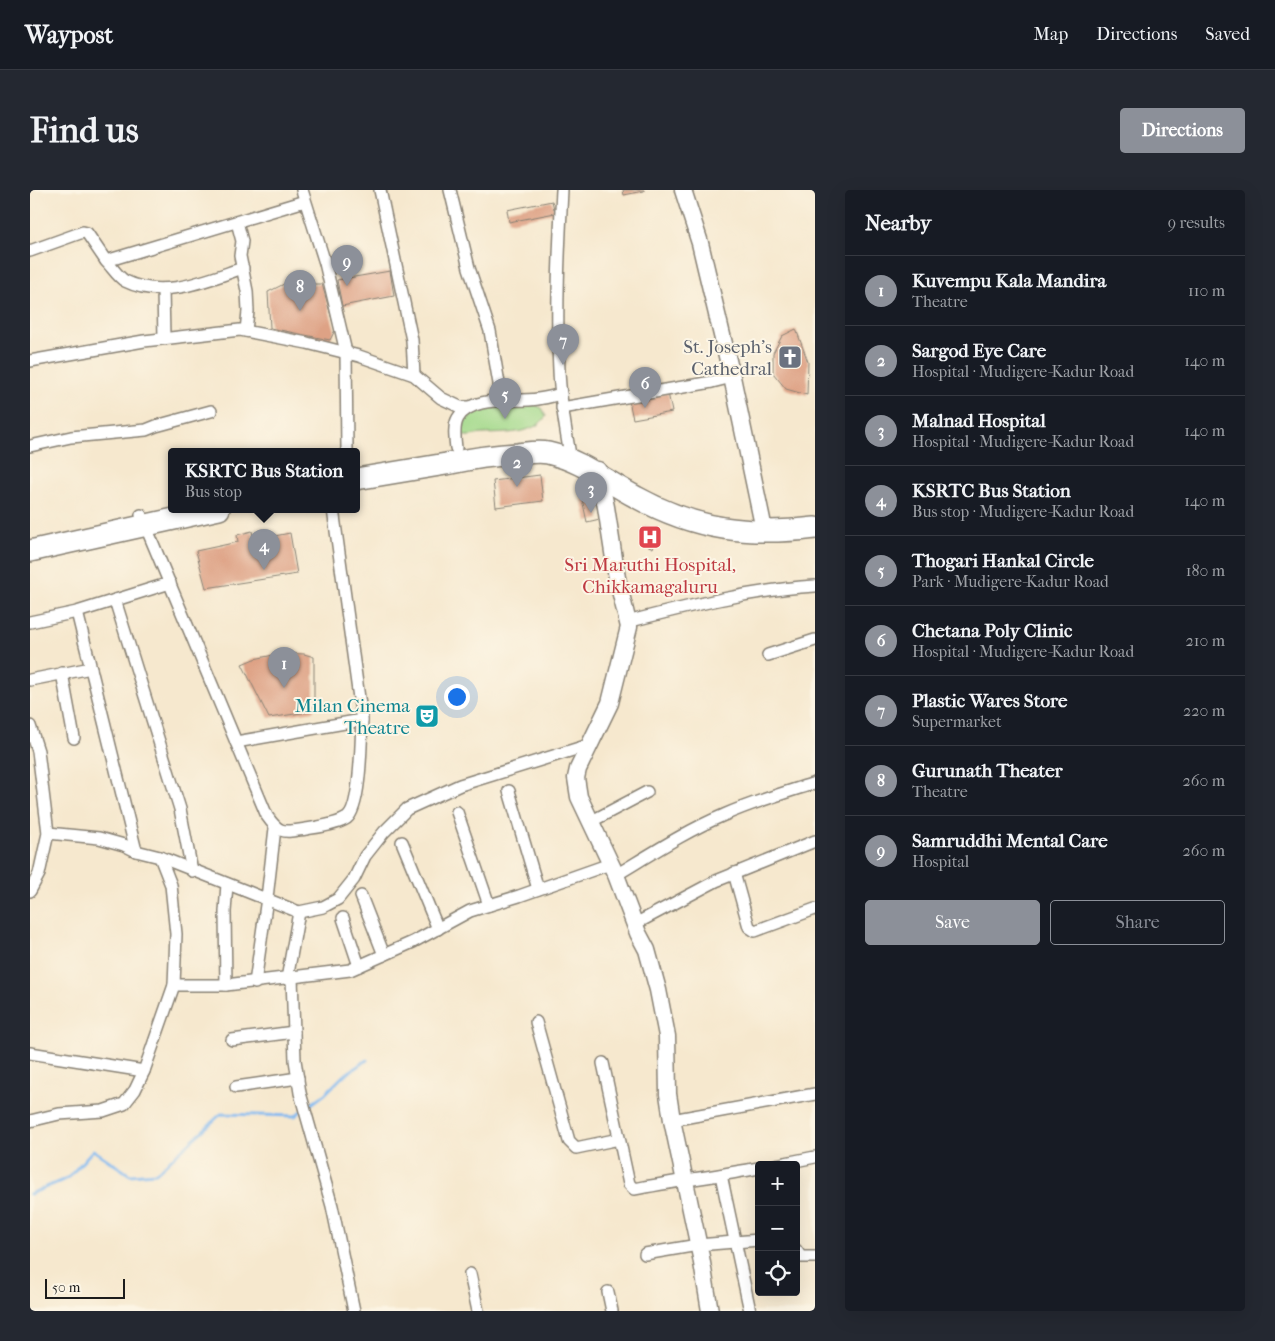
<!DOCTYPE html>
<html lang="en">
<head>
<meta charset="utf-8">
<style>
  :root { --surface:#171b24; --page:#242831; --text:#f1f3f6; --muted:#9ea1a6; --line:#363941; --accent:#8c9099 }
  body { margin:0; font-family:"IM FELL French Canon",serif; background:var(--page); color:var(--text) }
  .controls { position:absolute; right:15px; bottom:15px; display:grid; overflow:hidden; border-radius:5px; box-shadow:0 5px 20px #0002 }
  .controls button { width:45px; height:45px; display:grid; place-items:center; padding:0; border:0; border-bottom:1px solid var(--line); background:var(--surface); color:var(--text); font:25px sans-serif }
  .scale { position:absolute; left:15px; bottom:12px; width:80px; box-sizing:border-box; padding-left:5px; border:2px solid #1c1c1c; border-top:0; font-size:14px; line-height:18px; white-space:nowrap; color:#1c1c1c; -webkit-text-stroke:4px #fcf5e5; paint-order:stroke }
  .you { position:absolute; left:426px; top:506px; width:18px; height:18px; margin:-12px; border:4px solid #fff; border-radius:50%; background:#1a73e8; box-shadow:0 0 0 8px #1a73e833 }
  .badge { display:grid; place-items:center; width:32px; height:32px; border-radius:50%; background:var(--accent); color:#fff; font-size:16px; font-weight:700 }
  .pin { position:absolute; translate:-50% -41px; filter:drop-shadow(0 1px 2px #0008) }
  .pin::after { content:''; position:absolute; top:26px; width:18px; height:15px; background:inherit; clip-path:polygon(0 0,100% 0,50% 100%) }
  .popup { position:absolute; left:138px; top:258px; width:192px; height:65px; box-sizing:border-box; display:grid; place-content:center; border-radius:5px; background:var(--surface); filter:drop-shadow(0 1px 4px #0005); font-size:16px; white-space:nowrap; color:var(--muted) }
  .popup b { font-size:19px; color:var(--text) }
  .popup::after { content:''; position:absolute; left:50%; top:100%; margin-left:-10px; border:10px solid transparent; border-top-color:var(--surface) }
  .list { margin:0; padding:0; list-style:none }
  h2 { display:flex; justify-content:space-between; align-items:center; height:65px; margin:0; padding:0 20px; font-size:21px }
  h2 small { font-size:16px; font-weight:400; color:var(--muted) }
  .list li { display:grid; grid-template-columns:32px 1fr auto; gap:15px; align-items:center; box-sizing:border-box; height:70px; padding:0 20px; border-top:1px solid var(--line) }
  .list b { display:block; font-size:19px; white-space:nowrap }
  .list p { margin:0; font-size:16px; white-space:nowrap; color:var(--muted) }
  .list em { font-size:16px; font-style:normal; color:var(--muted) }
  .actions { display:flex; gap:10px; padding:15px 20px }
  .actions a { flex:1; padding:11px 0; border:1px solid var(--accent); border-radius:5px; text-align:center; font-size:18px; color:var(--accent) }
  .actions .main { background:var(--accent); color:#fff }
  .icon { flex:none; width:28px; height:28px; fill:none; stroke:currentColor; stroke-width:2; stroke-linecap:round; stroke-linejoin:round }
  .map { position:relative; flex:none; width:785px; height:1121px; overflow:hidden; border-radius:5px }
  header { display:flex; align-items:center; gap:30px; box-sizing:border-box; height:70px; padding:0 25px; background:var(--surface); border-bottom:1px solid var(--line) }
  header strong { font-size:24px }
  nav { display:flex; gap:28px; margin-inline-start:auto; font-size:18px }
  .intro { display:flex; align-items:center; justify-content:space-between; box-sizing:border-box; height:120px; padding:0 30px }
  h1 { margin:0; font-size:35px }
  .button { padding:12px 22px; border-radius:5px; background:var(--accent); color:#fff; font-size:18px; font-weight:700 }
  main { display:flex; gap:30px; padding:0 30px }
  aside { flex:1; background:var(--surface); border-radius:5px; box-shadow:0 5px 20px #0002 }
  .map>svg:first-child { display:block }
</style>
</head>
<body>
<header>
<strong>Waypost</strong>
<nav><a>Map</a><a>Directions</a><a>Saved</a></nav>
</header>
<div class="intro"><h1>Find us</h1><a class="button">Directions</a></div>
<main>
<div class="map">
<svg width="785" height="1121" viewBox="0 0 785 1121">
  <rect width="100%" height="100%" fill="#fcf5e5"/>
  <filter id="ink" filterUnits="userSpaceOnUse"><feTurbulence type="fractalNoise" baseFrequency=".02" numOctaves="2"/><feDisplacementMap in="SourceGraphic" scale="10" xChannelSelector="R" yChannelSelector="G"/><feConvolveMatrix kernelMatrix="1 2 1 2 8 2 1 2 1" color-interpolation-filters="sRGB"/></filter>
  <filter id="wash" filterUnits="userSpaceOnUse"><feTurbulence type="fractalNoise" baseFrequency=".0096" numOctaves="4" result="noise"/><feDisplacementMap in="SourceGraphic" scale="20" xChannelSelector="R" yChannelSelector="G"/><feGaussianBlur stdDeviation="1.12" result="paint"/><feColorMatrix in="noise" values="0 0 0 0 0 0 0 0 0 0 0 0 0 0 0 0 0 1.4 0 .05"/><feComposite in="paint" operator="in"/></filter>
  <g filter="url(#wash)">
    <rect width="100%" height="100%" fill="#f6e8ce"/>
    <path fill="#a2d98a" stroke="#5f7a53" d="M503,214L512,218L516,226C505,245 473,243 454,244C446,244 439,248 431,245C433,239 434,231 438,226C449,212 486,215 503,214Z"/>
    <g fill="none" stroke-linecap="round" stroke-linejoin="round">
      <g stroke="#7fb8f0" stroke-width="3">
        <path d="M276,918L295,904L313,886L337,870"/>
        <path d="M0,1004L38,988L63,960L100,985L126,983L191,924L265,926L271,921"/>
      </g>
    </g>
    <g id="blocks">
      <g fill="#dea285">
        <path d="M593,0H614V1L594,5Z"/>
        <path d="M522,11L525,23L479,32L477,20Z"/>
        <path d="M360,81L364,106L312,116L307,90Z"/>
        <path d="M254,94H292L305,140L300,150L240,138L238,102Z"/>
        <path d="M766,139L778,172L777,205L756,199L743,183V163L752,146Z"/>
        <path d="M638,203L642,222L603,229L599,211Z"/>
        <path d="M510,285L513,311L466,317L463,291Z"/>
        <path d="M565,307L570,329L557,332L552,309Z"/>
        <path d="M616,337L630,342L623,358L610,352Z"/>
        <path d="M222,341L224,350L260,343L267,384L176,398L166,361L208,352L207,345Z"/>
        <path d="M253,463L274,464L284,467V521L239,528L212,474L224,469Z"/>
      </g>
    </g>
  </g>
  <g filter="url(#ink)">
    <use href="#blocks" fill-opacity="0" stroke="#898275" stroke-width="1"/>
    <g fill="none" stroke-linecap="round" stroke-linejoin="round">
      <g stroke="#898275" stroke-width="14">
        <g id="street">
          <path d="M272,0L295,73L316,162L317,261"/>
          <path d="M350,0L382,150L384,185"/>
          <path d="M420,0L439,78L460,141L472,211"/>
          <path d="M532,0C529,59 526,120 529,180C530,211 536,241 541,271"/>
          <path d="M207,32L212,51L210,66L217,101L218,121L216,141"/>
          <path d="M0,61L53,42L57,43L76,71L275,11"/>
          <path d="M76,71C82,77 88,87 95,91C133,110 176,90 213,78"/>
          <path d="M133,99L134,148"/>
          <path d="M0,171L114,151L210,140L277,153L329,166L384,185L411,208L430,217H440"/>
          <path d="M532,218L682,192L702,187"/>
          <path d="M0,256L41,247L116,240L126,236L181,221"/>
          <path d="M426,258C425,249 423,236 428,228C442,204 485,213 508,209C516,208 523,206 531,204"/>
          <path d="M111,325L237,626C250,645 254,642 276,639C288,637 306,635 317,628C331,617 331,550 332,530"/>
          <path d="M85,410L150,619L162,681"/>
          <path d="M47,422L106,661"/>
          <path d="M0,432L47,422L140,393"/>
          <path d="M597,432C659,416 721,400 785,396"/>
          <path d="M738,465L785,450"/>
          <path d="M32,483L44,548"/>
          <path d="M0,490L61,478"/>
          <path d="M0,536L8,561L18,643L9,684L0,701"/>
          <path d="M206,552L332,530L303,319"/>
          <path d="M479,601L508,699"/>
          <path d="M427,622L459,715"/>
          <path d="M562,631L617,602"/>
          <path d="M18,643L69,648L94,655L106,661L130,667L269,722L293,717L308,709L324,689L335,666L354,642L377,619L430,595L559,555"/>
          <path d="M372,652L408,739"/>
          <path d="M704,683L719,737L725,741L785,719"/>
          <path d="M586,685C621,664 656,641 694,625C723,612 754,603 785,593"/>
          <path d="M331,706L354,765"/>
          <path d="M313,728L329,776"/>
          <path d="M605,734L686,691L785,651"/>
          <path d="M262,788L265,870L270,903L302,1016L324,1121"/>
          <path d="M257,789L269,722"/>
          <path d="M225,793L237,708L245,638"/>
          <path d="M144,795H196L320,780L383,752L440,721L489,706L580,674"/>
          <path d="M196,795L195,722L197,694"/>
          <path d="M506,832L539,951L546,958L589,949"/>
          <path d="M202,850L264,842"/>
          <path d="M0,863L114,881"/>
          <path d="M573,873L599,994L604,999C646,991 687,986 729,978"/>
          <path d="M206,897L268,888"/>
          <path d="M642,930L785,904"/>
          <path d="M0,931L29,924L73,921L94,914L105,900L114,881L144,795L146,744L141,695L130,667"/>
          <path d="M745,975L785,967"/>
          <path d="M691,985L720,1121"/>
          <path d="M766,1060L771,1067H785"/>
          <path d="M615,1064L668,1055L729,1050"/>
          <path d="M440,1084L448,1121"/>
          <path d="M578,1102L582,1121"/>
        </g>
      </g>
      <g stroke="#898275" stroke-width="19">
        <g id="secondary">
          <path d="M653,0L670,53L679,91L702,187L732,330"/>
          <path d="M568,280L576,317L587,388L599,437L580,513L548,579L546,588L549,607L586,685L608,743L617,760L628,800L637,846L638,904L642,930L671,1067L680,1121"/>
        </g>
      </g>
      <g stroke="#898275" stroke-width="24">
        <g id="highway">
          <path d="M326,289C356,284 386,279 416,274C440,269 463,265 488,264C497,263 509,261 518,263C553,271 575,291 606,307C666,340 718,346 785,338"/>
          <path d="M0,361L189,319"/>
        </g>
      </g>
      <use href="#street" stroke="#fff" stroke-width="11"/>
      <use href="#secondary" stroke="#fff" stroke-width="16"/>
      <use href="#highway" stroke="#fff" stroke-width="21"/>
    </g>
  </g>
  <defs>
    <g id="church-square" transform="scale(1.25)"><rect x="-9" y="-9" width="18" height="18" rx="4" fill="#6b7280" stroke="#fcf5e5"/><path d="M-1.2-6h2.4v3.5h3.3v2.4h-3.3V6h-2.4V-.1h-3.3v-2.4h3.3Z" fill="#fff"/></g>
    <g id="hospital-square" transform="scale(1.25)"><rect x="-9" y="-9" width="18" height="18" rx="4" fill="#e0444e" stroke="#fcf5e5"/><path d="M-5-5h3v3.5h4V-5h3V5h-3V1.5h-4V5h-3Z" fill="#fff"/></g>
    <g id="theatre-square" transform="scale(1.25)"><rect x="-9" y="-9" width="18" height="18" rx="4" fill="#0f9aa8" stroke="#fcf5e5"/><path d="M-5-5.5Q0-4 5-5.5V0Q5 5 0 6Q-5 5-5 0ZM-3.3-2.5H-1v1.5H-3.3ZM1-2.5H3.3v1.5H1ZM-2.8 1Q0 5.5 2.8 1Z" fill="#fff"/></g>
  </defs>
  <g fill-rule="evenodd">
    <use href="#church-square" x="760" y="167"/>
    <use href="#hospital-square" x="620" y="347"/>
    <use href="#theatre-square" x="397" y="526"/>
  </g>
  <g text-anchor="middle" stroke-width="4" stroke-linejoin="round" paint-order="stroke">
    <g font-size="19" fill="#5b616d" stroke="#fcf5e5" text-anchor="end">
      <text x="742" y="163">St. Joseph's<tspan x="742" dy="22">Cathedral</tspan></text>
    </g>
    <g font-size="19" fill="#be3a42" stroke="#fcf5e5">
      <text x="620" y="381">Sri Maruthi Hospital,<tspan x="620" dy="22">Chikkamagaluru</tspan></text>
    </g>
    <g font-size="19" fill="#0d838f" stroke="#fcf5e5" text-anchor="end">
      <text x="380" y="522">Milan Cinema<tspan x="380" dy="22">Theatre</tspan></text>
    </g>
  </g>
</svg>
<div class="controls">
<button>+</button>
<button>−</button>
<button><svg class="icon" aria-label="locate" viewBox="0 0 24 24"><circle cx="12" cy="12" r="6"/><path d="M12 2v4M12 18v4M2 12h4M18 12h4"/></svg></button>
</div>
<div class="scale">50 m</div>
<div class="you"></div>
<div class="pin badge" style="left:254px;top:498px">1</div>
<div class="pin badge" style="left:487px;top:297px">2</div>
<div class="pin badge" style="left:561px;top:323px">3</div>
<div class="pin badge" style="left:234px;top:380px">4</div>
<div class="popup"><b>KSRTC Bus Station</b>Bus stop</div>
<div class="pin badge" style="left:475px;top:229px">5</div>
<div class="pin badge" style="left:615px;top:218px">6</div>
<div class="pin badge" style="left:533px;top:175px">7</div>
<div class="pin badge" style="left:270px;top:121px">8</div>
<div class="pin badge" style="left:317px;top:96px">9</div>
</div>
<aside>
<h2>Nearby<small>9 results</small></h2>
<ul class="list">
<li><span class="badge">1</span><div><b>Kuvempu Kala Mandira</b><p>Theatre</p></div><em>110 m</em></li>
<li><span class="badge">2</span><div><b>Sargod Eye Care</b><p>Hospital · Mudigere-Kadur Road</p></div><em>140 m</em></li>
<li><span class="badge">3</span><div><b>Malnad Hospital</b><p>Hospital · Mudigere-Kadur Road</p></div><em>140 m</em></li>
<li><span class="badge">4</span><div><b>KSRTC Bus Station</b><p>Bus stop · Mudigere-Kadur Road</p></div><em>140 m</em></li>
<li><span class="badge">5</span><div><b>Thogari Hankal Circle</b><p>Park · Mudigere-Kadur Road</p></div><em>180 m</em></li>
<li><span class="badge">6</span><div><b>Chetana Poly Clinic</b><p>Hospital · Mudigere-Kadur Road</p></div><em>210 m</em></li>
<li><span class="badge">7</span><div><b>Plastic Wares Store</b><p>Supermarket</p></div><em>220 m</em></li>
<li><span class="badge">8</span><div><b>Gurunath Theater</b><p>Theatre</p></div><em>260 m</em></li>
<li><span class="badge">9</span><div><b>Samruddhi Mental Care</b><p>Hospital</p></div><em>260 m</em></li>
</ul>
<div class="actions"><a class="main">Save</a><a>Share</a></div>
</aside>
</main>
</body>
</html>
